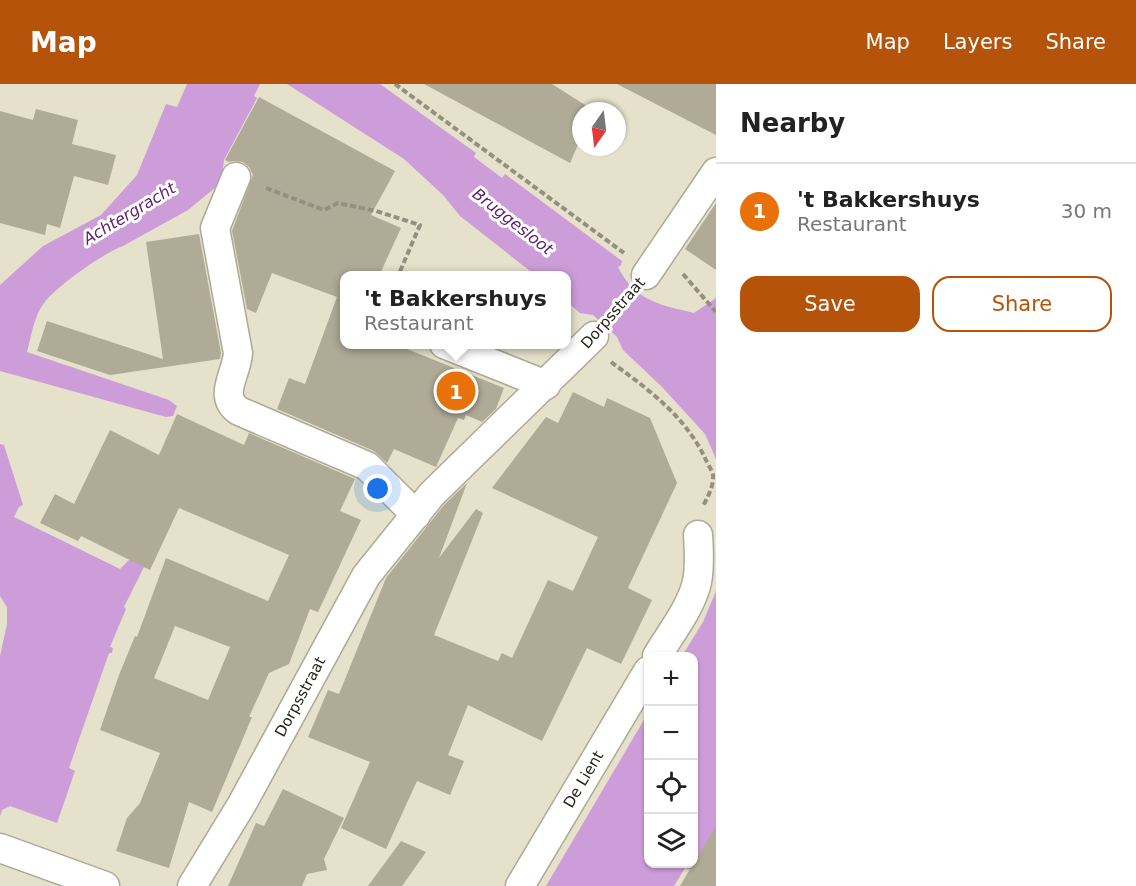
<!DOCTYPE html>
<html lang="en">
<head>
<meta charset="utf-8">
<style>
  :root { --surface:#fff; --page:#f2f2f2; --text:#222; --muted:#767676; --line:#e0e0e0; --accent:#b45309 }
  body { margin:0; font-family:"DejaVu Sans",sans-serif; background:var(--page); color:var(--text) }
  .controls { position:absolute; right:18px; bottom:18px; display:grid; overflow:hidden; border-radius:12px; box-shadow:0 2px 4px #0004 }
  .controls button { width:54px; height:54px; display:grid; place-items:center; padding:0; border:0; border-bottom:2px solid var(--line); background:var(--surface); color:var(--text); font:30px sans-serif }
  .compass { position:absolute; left:572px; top:18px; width:54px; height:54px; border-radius:50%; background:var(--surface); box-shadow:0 2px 4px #0004; rotate:194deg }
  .you { position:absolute; left:378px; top:405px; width:21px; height:21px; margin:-15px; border:4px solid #fff; border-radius:50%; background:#1a73e8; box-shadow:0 0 0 9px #1a73e833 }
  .badge { display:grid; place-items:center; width:39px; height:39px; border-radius:50%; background:var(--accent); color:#fff; font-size:20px; font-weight:700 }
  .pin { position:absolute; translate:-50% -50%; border:3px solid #fff; box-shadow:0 2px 6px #0006 }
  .popup { position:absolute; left:340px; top:187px; width:231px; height:78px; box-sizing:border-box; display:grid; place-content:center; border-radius:12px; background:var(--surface); filter:drop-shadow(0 2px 4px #0005); font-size:20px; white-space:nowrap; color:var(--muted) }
  .popup b { font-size:22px; color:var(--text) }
  .popup::after { content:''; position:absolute; left:50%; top:100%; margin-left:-12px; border:12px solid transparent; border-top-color:var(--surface) }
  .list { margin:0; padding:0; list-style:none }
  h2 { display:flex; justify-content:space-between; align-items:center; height:78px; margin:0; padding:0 24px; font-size:26px }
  h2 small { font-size:20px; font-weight:400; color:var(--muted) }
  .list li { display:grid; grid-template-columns:39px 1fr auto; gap:18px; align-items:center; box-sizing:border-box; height:96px; padding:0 24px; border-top:2px solid var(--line) }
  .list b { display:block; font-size:22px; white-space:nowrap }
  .list p { margin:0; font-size:20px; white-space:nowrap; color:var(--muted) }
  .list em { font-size:20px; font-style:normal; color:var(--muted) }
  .actions { display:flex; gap:12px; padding:18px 24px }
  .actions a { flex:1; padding:14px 0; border:2px solid var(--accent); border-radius:18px; text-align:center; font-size:21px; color:var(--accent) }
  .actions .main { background:var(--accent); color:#fff }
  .icon { flex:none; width:33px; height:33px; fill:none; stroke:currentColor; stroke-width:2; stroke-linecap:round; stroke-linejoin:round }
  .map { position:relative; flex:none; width:716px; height:802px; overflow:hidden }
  header { display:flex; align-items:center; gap:36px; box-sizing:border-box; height:84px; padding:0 30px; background:var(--accent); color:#fff }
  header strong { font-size:28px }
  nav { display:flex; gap:33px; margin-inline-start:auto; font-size:21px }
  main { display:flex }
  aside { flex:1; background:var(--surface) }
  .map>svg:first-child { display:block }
</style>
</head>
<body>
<header>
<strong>Map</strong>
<nav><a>Map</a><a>Layers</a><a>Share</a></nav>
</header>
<main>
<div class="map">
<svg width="716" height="802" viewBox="0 0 716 802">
  <rect width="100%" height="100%" fill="#e5e1cb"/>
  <g fill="#cd9dda">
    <path d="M187,0H260L254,12L257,14L224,76L221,99L188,126L123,162C102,170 58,201 44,219C34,232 31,253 27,268L169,316L177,322L173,332L166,333L0,287V201L43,162L101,131L137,91L166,20L177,23Z"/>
    <path d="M287,0H380L476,69L474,73L502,94L505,90L622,177L621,181L618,183C635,217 661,221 694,229L716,214V375L705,350L662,303L623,266L617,253L593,231L580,229L567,218V192L535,191L460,132L443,111L404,75Z"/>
    <path d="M0,360L4,361L23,421L19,423L14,433L120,485L129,476L151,469L124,523L126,525L110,563L113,564L112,569H109L69,684L75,687L57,739L10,722L2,726L0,732V572L7,540V523L0,512Z"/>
    <path d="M716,507V743L694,779V572H682L703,538Z"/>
    <path d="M648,629V780H693L690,786L685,784L674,802H546Z"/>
  </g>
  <g fill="#afab97" fill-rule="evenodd">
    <path d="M424,0H552L593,26L581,27V54L570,79Z"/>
    <path d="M617,0H716V51Z"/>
    <path d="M259,13L395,87L371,131L401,144L379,192H345V261H397L504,304L496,325L482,338L466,331L464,336L458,334L436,383L394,365L387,379L374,367L277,325L289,294L305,300L337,213L272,189L256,229L247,225L232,147L253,91L249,83L243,78L234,77L229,78L225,76Z"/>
    <path d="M36,25L78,36L72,60L116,71L108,101L74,92L60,144L47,140L45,151L0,139V27L33,36Z"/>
    <path d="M716,119V186L685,165Z"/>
    <path d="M199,150L221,269L220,275L110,291L37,267L47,237L163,275L146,158Z"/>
    <path d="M573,308L604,323L607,314L650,334L677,399L628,504L652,516L621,580L587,564L542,657L468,621L448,671L464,677L450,711L417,697L386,765L341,744L370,678L308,653L328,606L339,610L386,494L444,421L467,399L439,474L476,425L483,429L434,551L498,577L502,569L512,574L548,496L573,507L598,453L492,404L546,333L558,339Z"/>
    <path d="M177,330L244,361L249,349L355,395L340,427L361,436L318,528L310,525L289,580L269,589L249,633H252L212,728L189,718L169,784L116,767L127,734L140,719L160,669L100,646L119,591L135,552L137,553L166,474L268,517L289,471L179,424L150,486L81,452L78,457L40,439L55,410L74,420L110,346L159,371ZM175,542L230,563L208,616L154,594Z"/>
    <path d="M283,705L344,734L324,775L327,786L307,790L302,802H228L256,739L264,742Z"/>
    <path d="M716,742V802H680L693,780Z"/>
    <path d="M401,757L426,768L402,802H368Z"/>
  </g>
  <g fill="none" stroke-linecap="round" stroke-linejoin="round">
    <g stroke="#ada995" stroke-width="31">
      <g id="street">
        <path d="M236,93L215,144L238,269C237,290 217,312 239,327L367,382L416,431"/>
        <path d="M646,191L716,88"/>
        <path d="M444,260L546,301"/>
        <path d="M657,572C670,550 691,524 697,498C700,483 699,466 698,451"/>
        <path d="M0,764L105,802"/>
        <path id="s1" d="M192,802L242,720L366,492L432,410L594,252"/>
        <path id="s2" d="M520,802L648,587"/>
      </g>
    </g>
    <g stroke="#939080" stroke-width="4" stroke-dasharray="6 3" stroke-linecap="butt">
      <path d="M395,0L624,169"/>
      <path d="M266,104L324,126L338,119L376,127L420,141L398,192"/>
      <path d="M683,190L716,228"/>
      <path d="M614,229L626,214"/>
      <path d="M611,278C648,305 685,332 705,374C707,379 712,386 713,391C714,401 708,413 703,422"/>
    </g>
    <use href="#street" stroke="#fff" stroke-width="28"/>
  </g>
  <g text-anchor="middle" stroke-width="6" stroke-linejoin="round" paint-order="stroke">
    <g font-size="15" fill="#25231b" stroke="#fff">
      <text transform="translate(613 229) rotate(-49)" y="5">Dorpsstraat</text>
      <text dy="5" stroke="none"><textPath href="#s1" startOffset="218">Dorpsstraat</textPath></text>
      <text dy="5" stroke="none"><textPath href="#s2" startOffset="124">De Lient</textPath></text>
    </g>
    <g font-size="16" font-style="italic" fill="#5e236d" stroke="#fff">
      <text transform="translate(129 129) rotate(-31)" y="6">Achtergracht</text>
      <text transform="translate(513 137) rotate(38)" y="6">Bruggesloot</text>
    </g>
  </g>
</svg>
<div class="controls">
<button>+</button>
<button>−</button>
<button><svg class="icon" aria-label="locate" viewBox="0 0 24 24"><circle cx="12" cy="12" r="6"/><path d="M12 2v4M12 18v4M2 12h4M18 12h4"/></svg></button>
<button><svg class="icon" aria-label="layers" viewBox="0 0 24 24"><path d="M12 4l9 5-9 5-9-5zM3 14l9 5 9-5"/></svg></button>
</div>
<svg class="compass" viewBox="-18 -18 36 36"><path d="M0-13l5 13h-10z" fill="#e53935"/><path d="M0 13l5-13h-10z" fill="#767676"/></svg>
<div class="you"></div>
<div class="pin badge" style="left:456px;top:307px;background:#e8710a">1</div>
<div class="popup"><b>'t Bakkershuys</b>Restaurant</div>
</div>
<aside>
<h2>Nearby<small></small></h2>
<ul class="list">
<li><span class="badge" style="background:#e8710a">1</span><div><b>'t Bakkershuys</b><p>Restaurant</p></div><em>30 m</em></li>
</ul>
<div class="actions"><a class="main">Save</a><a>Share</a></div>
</aside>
</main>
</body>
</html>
